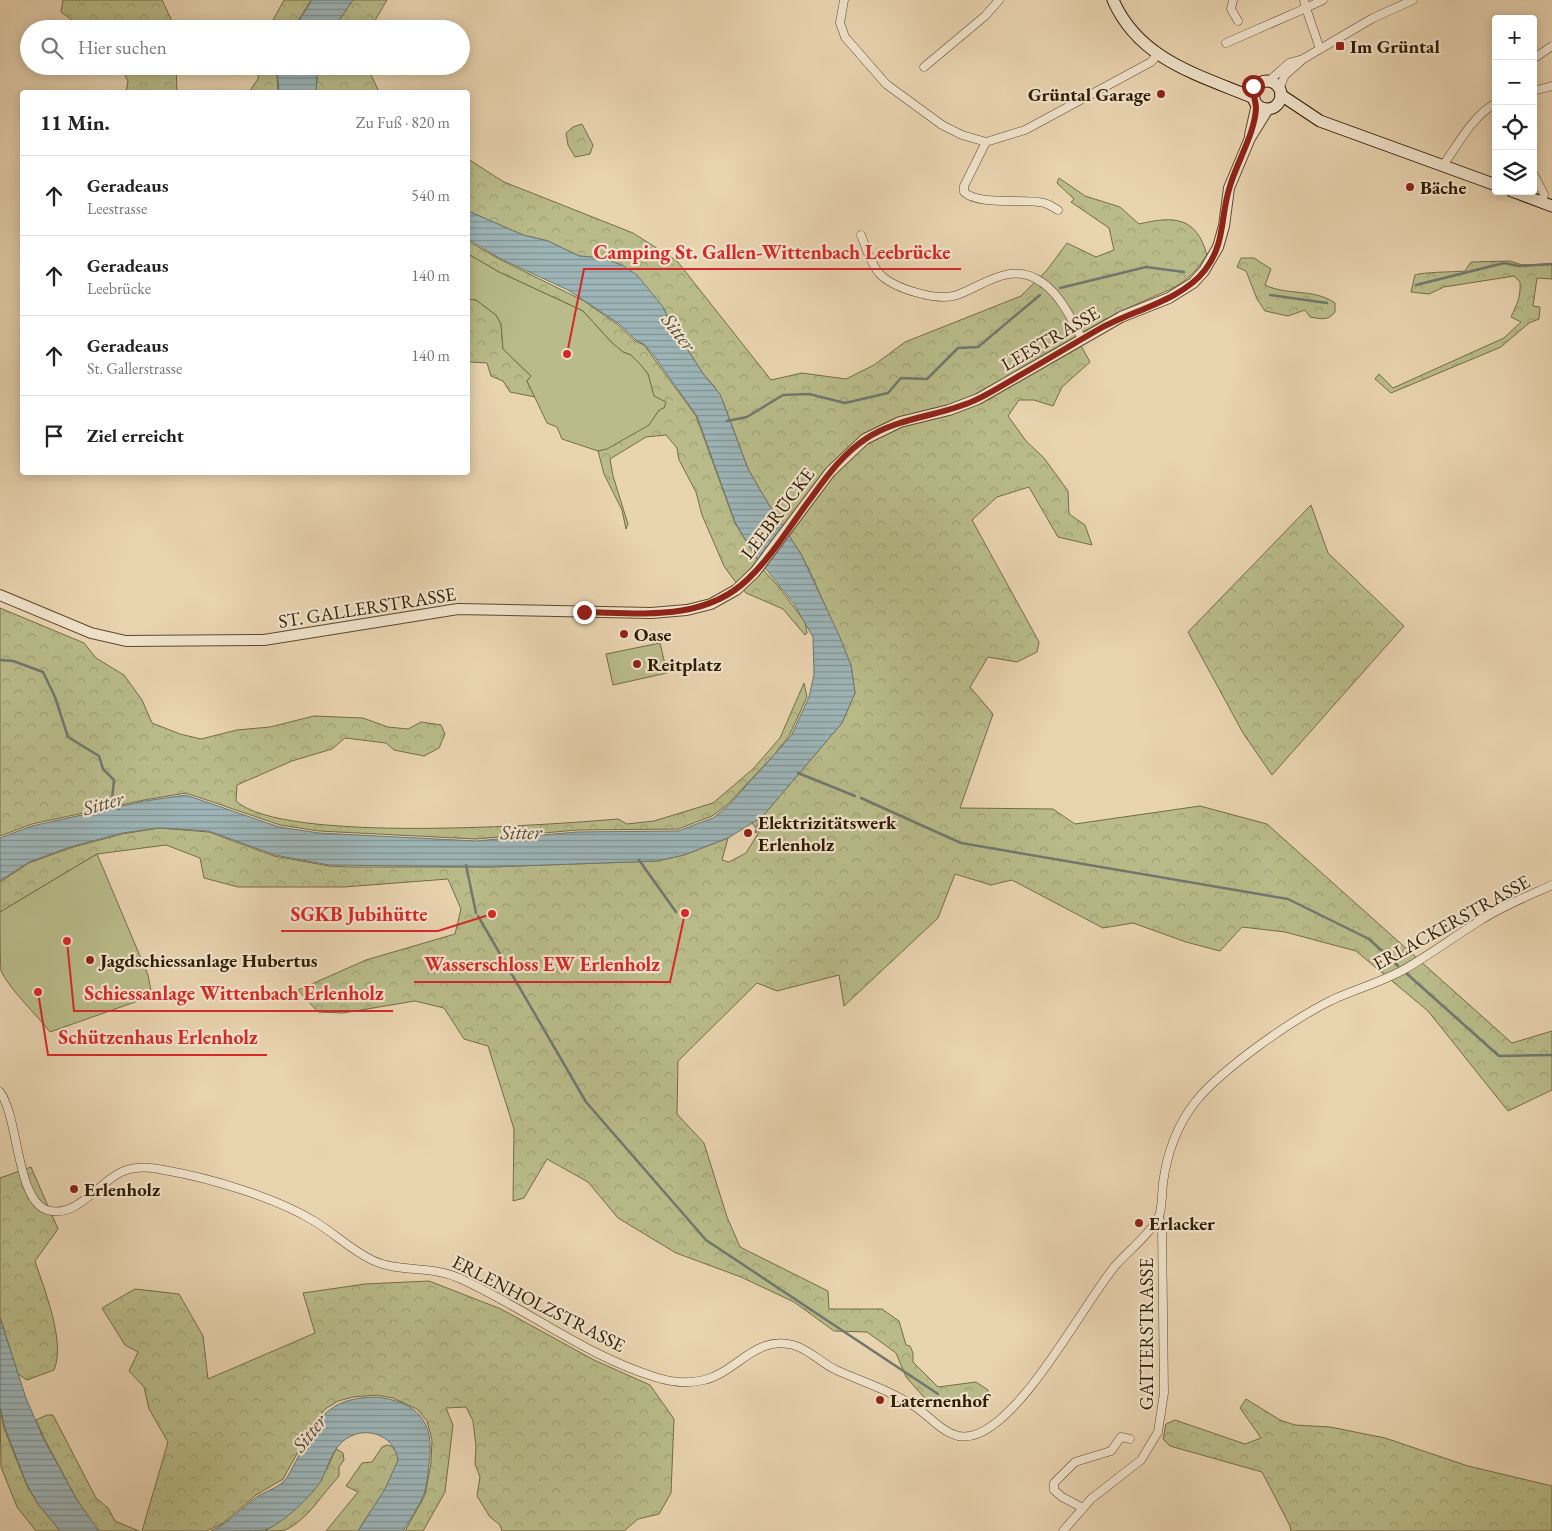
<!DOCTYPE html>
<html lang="de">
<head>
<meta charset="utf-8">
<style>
  :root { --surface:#fff; --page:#f6f6f6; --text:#222; --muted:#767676; --line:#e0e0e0 }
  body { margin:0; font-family:"EB Garamond",serif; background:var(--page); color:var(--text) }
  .controls { position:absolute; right:15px; top:15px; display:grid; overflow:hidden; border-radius:5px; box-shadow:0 2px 12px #0003 }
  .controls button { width:45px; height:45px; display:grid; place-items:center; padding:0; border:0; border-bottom:1px solid var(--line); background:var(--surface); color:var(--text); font:25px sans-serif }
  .stop { position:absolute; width:15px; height:15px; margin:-11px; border:4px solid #8f2418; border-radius:50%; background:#fff }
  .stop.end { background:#8f2418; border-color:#fff; box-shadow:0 1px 5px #0008 }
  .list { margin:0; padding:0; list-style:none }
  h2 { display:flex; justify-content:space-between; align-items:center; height:65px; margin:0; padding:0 20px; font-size:21px }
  h2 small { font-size:16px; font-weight:400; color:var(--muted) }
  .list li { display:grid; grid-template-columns:32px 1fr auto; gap:15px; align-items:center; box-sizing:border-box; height:80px; padding:0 20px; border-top:1px solid var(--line) }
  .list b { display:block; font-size:19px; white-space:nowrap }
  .list p { margin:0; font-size:16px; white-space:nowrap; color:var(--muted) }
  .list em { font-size:16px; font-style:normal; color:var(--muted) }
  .icon { flex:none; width:28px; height:28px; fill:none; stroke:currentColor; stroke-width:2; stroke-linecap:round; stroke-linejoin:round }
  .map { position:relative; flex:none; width:1552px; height:1531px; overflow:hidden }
  .search { position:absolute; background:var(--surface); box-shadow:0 2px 12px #0003; left:20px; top:20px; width:450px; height:55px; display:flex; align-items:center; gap:12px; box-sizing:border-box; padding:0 18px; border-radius:28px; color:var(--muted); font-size:19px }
  .panel { position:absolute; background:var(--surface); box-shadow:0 2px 12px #0003; left:20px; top:90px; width:450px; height:385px; border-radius:5px }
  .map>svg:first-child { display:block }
</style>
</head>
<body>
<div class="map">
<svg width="1552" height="1531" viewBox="0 0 1552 1531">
  <defs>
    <pattern id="forest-crowns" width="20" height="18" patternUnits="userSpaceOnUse" patternTransform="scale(1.25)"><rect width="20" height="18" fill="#b9bc8a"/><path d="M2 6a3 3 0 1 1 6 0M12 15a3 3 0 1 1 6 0" fill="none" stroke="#9fa175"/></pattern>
    <pattern id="water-rules" width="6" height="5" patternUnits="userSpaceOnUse" patternTransform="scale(1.25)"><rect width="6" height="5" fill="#9db5b8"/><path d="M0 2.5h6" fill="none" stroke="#809293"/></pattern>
  </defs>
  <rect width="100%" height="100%" fill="#e9d4b0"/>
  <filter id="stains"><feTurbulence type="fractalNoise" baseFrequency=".004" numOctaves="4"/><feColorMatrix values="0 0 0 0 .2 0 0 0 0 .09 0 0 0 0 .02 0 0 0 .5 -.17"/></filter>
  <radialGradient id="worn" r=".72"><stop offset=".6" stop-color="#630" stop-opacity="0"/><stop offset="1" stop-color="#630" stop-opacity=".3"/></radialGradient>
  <g fill="url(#forest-crowns)" stroke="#746c46">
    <path d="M63,0H162L171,19L172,29H84L61,12Z"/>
    <path d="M284,0H311L293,29H268Z"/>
    <path d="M353,0H387L370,29H333Z"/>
    <path d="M120,66H176L177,92H126L128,81Z"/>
    <path d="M259,66H276L278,92H249L258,79Z"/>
    <path d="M318,66H367L379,92H316Z"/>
    <path d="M582,124L593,145L590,154L575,157L568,145L566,133L573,127Z"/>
    <path d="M468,159L504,182L633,233L677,261L771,380L802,373L846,379L874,365L905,342L1021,296L1047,270L1067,243L1096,257L1114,250L1109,228L1071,202L1074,199L1057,183L1059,178L1085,196L1120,207L1139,224C1174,216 1196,216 1207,255C1185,288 1171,288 1137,304C1116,313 1096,325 1076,337L1090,362L1062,387L1053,406L1034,400H1019L1008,416L1026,441L1044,458L1068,491L1069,514L1085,525L1092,545L1058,537L1029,487L997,497L972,520L1039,642L1037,652L1017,662L988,657L970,687L993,714L960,808L1053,809L1075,824L1200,806L1267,824L1512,1043L1552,1031V1090L1508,1111L1428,1011L1356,951L1285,932L1242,927L1220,951L1186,942L1133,923L1103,928L1012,880L991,885L955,874L938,918L844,1006L839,975L777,991L757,983L678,1061L677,1114L704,1143L727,1217L740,1247L828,1291L829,1309H882L899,1321L906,1345L910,1346L913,1353V1362L938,1387L976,1382L988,1390L986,1405L976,1408L930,1404L906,1377L896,1353L867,1332L834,1331L794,1302L741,1277L676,1253L618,1218L588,1182L547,1159L524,1198L513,1201L514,1129L488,1046L464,1039L444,1008L415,1001L343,1013L318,1012L298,990L366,960L455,934L461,909L448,879L344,887H238L204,878L200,858L166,845L97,854L0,912V882L29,863L70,848L122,834L159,828L209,832L274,856L329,866L348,867H491L657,861L684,855L728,838L722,860L729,862L746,853L759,832L752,823L762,817L842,723L855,693L851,665L813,578L801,554L769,505L748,469L724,404L714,386L704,375L672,326L663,307L601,258L579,256L548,241L523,235L468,211Z"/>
    <path d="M468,241L499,259L584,301L617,324L635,341L644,345L696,416L735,523L765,572L778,586L805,622L807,633L805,635L783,609L746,593L734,580L724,566L702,515L696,492L679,460L677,448L666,435L646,437L610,459L613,476L628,524L626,529L622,510L604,474L598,451C607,449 612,445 620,440C638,430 658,425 660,400L654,396L651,388L648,374L631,355L623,352L612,343L583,311L499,272L468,254Z"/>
    <path d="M1241,258H1254L1271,269L1265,285C1288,296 1313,288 1335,303V312C1328,321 1321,319 1310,317L1305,310L1288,316L1265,311L1257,299L1246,271L1237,267Z"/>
    <path d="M1510,261L1522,265L1552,264V279L1537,278L1533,306L1540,307L1539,319L1529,323L1501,347L1391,393L1375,379L1379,374L1393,388L1504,338L1521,322L1511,317C1517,304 1521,297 1520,282L1514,276L1444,287L1429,294L1411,292L1415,275C1423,272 1454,272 1465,271L1471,262Z"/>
    <path d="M468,299L476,300L496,315L501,324L503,349L531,376L527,381L535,397L510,392L503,381L491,376L487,363L471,362L468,360Z"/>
    <path d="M1311,505L1328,553L1404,626L1272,775L1243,733L1188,632Z"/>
    <path d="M0,608L84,643L96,658L124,675L142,700L152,723L180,734L201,739L237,730L270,727L314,716L363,718L388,727L408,729L421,722L441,725L445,734L439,748L424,756L394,750L386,743L345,738L332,749L292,761L237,785L236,801C283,844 548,825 618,819L627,824L654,821L713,803L753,769L780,738L804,683L807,697L789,736L774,755L727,805L712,816L678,829L577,830L476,839L319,831L280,825L186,793L144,800L32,824L0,836Z"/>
    <path d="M31,1167L58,1229L35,1261C44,1289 66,1342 54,1370L27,1380L18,1374L0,1317V1178Z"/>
    <path d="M429,1281L501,1309L594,1360L650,1385L674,1419L671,1493L659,1514L638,1519L624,1531H502L500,1525L490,1517L477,1496L480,1477L475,1464L476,1447L473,1421L466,1407L446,1408L453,1425L445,1492L423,1531H405L425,1495L431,1463L432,1440L427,1421L417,1409L393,1398L376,1395L353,1397L338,1401L325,1409L314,1423L283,1479L256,1495L222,1524L206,1531H142L168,1442L149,1409L144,1387L129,1371L138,1352L125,1345L102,1308L135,1289L179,1294L203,1336L208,1379L315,1333L303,1293L365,1284Z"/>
    <path d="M1246,1399L1280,1420L1295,1425L1330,1427L1385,1438L1468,1466L1552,1486V1531H1291L1290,1526L1262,1472L1170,1446L1163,1439L1166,1424L1175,1420L1245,1444L1261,1438L1240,1408Z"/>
    <path d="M0,1408L4,1428L27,1486L38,1504L60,1531H36L17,1507L1,1467Z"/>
    <path d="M47,1415H53L96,1498L108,1508L115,1521L139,1531H100L97,1529L77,1500L44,1438L36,1420Z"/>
    <path d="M387,1445L391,1446C395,1450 398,1453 398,1459C397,1480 368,1513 358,1531H326L358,1492L346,1486L362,1463L372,1462L382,1447Z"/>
    <path d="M336,1449L343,1453L344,1460L339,1467V1476C322,1494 308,1520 285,1530C280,1531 271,1531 265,1531C304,1505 317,1492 336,1449Z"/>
  </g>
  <g fill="#b9bc8a" stroke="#746c46">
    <path d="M468,254L499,272L583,311L612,343L623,352L631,355L640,364L648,374L654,396L666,402L664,408L659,410L649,425L607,449L598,451L562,439L557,427L547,423L527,381L531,376L503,349L501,324L496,315L476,300L468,299Z"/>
    <path d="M660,643L667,673L613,685L606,654Z"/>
    <path d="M97,854L148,975L152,996L50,1032C35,1013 11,991 1,971C0,963 0,923 0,912Z"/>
  </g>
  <g fill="url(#water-rules)" stroke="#71776f">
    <path d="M312,0H353L333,29H294Z"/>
    <path d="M277,66H318L316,92H279Z"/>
    <path d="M468,211L523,235L548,241L579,256L601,258L622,265L637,275L663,307L672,326L704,375L720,394L748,469L769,505L801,554L839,635L851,665L855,693L842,723L762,817L728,838L684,855L657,861L491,867L329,865L275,855L209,831L159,828L122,833L70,847L29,862L0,881V838L32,826L145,801L186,795L279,827L319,833L476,841L577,832L678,831L713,818L728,806L791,736L809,697L814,674L813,637L794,604L754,554L735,522L697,416L654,356L644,344L636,340L618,323L568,290L499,258L468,239Z"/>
    <path d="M0,1318L26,1398L43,1438L77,1500L99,1531H60L38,1504L27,1485L5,1428L0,1407Z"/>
    <path d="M376,1397C418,1402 435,1421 429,1464C428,1474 427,1485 424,1494C419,1507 410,1519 403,1531H358L385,1489L398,1460C394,1433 362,1424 342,1442C331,1452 328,1467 322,1479C313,1495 282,1524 265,1530C254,1531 224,1531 211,1531C229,1523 241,1508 257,1497C266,1491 276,1489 284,1481C289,1476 292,1468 296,1461C318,1421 324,1398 376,1397Z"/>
  </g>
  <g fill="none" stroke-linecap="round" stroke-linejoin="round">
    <g stroke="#71776f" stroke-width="2.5">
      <path d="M1416,285L1504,263L1519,266L1552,264"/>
      <path d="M1060,288L1146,267L1184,272"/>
      <path d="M1270,295L1327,303"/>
      <path d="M727,421L747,417L783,395L809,394L845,403L888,393L901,378L927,379L958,348L978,347L1040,295"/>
      <path d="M0,660L13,661L43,672L55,697L68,737L99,756L103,769L114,780L112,799L119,809"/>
      <path d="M798,773L855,796"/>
      <path d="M861,798L961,843L1288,899L1369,939L1398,966"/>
      <path d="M756,832L760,816"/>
      <path d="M639,860L676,912"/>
      <path d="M466,865L476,913"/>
      <path d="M478,916L586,1102L706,1240L938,1394"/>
      <path d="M1406,973L1499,1056L1552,1055"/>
    </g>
    <g stroke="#5d492d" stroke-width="9">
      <g id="minor">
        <path d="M844,0L840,23L845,37L886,84L942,125L962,135L986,142L1025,130L1151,62L1158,54"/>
        <path d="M1233,0L1231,9L1238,21"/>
        <path d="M1304,0L1306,8L1323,0"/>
        <path d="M1226,43L1306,8L1320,49"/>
        <path d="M1533,59L1552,46"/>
        <path d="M924,67L985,16L999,0"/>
        <path d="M1268,82L1289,63L1303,59L1373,18L1413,0"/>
        <path d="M1279,89L1285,75L1301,61"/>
        <path d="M1533,91L1552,86"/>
        <path d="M986,142L964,186V192C978,206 1025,198 1044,203C1049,204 1054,208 1058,210"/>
        <path d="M1445,167L1446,161C1460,141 1473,116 1496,103"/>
        <path d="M1533,173L1544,194L1542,202"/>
        <path d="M861,235C866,248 870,262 879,273C892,288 937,302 957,295C985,285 1011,260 1043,283C1061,296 1072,320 1082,339"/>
        <path d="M0,1092C19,1118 16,1199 47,1210C77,1220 102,1178 124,1171C136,1166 151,1167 164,1170C210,1178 274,1197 314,1221C334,1233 351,1250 372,1260C399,1273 429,1265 459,1278C526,1308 584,1355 655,1377C670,1382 688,1384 704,1380C737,1372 755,1335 793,1345C809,1349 821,1363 836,1370C863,1382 892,1391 917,1408C930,1417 942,1432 958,1436C964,1437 972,1436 977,1434C1026,1415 1081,1308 1115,1266C1128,1251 1154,1231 1160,1213C1162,1204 1162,1193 1163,1183C1167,1153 1177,1125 1196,1101C1223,1068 1293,1019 1332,1000C1356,989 1382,982 1405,969C1431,954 1455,936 1481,920C1503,906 1528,896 1552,885"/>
        <path d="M1083,1508L1062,1497L1054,1490V1483L1075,1462L1111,1451L1121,1437L1130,1439"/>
        <path d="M1063,1531L1091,1499L1141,1460L1158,1432L1164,1393L1162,1228L1159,1217"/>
      </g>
    </g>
    <g stroke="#5d492d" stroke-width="12">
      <g id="tertiary">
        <path d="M1250,135L1257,104"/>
        <path d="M0,595L91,633L126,641L264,640L458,609L651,613L687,610L711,604L736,590L755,572L830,472L865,439L900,422L949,410L978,399L1121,317L1169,298L1193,283L1204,271L1218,247L1224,226L1229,188L1250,138L1268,109"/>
      </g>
    </g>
    <g stroke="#2e1b01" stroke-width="13">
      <g id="secondary">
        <path d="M1113,0C1139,60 1199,75 1254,98"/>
        <circle cx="1267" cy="95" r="14"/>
        <path d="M1281,95L1320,121L1496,185"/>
        <path d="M1512,191L1552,206"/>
      </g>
    </g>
    <use href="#minor" stroke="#f1e3cc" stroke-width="8"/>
    <use href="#tertiary" stroke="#f1e3cc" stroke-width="10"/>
    <use href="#secondary" stroke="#f1e3cc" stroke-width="11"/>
  </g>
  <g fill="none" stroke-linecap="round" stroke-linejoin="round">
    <path stroke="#8f2418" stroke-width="6" d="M584,612C640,613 704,622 748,579C771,557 789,528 808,502C825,479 842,454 867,438C896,419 931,417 963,405C982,399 999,387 1017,377C1045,361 1073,344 1101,328C1134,310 1182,300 1205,270C1226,243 1220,216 1230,186C1237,162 1255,133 1256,108C1256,103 1254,99 1254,94L1258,86H1253"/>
  </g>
  <g fill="#8f2418" stroke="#f1e3cc" stroke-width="2">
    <rect x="1335" y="41" width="10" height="10" rx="2.5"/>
    <circle cx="1161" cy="94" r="5"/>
    <circle cx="1410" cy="187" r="5"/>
    <circle cx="624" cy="634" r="5"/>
    <circle cx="637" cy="664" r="5"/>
    <circle cx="748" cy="833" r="5"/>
    <circle cx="90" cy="960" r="5"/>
    <circle cx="74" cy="1189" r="5"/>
    <circle cx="1139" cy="1223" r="5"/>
    <circle cx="880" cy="1400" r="5"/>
  </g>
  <g text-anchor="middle" stroke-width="4.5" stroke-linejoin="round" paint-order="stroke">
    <g font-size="19" font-weight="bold" fill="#2e1b01" stroke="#f1e3cc" text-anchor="start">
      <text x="1350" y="53">Im Grüntal</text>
      <text x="1151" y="101" text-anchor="end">Grüntal Garage</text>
      <text x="1420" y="194">Bäche</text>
      <text x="634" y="641">Oase</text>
      <text x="647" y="671">Reitplatz</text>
      <text x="758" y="829">Elektrizitätswerk<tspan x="758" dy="22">Erlenholz</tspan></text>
      <text x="100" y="967">Jagdschiessanlage Hubertus</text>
      <text x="84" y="1196">Erlenholz</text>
      <text x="1149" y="1230">Erlacker</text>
      <text x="890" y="1407">Laternenhof</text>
    </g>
    <g font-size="19" fill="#2e1b01" stroke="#f1e3cc">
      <text transform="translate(1050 338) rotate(-30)" y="7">LEESTRASSE</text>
      <text transform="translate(777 513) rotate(-53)" y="7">LEEBRÜCKE</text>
      <text transform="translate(367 607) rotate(-9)" y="7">ST. GALLERSTRASSE</text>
      <text transform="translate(1451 922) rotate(-29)" y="7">ERLACKERSTRASSE</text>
      <text transform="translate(539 1303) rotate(27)" y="7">ERLENHOLZSTRASSE</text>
      <text transform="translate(1146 1334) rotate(-90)" y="7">GATTERSTRASSE</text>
    </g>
    <g font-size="20" font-style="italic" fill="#4f4938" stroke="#f1e3cc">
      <text transform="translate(679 332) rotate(52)" y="7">Sitter</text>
      <text transform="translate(103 803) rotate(-16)" y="7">Sitter</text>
      <text transform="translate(521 832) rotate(-1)" y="7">Sitter</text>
      <text transform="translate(309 1433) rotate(-51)" y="7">Sitter</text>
    </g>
  </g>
  <path fill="none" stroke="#d62828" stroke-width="2" d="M567 354L584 269H961M492 914L438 931H281M685 913L670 982H414M67 941L74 1011H393M38 992L48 1055H267"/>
  <g fill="#d62828" stroke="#f1e3cc" stroke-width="2">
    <circle cx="567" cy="354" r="5"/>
    <circle cx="492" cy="914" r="5"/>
    <circle cx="685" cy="913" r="5"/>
    <circle cx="67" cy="941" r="5"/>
    <circle cx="38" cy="992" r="5"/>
  </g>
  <g font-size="20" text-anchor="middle" font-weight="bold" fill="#d62828" stroke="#f1e3cc" stroke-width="4.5" stroke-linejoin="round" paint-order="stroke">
    <text x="772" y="259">Camping St. Gallen-Wittenbach Leebrücke</text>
    <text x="359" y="921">SGKB Jubihütte</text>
    <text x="542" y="971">Wasserschloss EW Erlenholz</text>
    <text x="234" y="1000">Schiessanlage Wittenbach Erlenholz</text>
    <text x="158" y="1044">Schützenhaus Erlenholz</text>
  </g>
  <rect width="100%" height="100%" filter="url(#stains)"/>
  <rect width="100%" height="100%" fill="url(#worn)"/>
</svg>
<div class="controls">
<button>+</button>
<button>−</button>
<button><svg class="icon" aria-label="locate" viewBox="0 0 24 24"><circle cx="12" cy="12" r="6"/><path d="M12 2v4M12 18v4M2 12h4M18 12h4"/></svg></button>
<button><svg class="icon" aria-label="layers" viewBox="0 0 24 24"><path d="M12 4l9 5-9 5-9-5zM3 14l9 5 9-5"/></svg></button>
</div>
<div class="stop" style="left:1253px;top:86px"></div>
<div class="stop end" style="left:584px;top:612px"></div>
<div class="search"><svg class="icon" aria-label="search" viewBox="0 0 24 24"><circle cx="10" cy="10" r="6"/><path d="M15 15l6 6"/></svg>Hier suchen</div>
<section class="panel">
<h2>11 Min.<small>Zu Fuß · 820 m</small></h2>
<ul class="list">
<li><svg class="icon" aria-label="ahead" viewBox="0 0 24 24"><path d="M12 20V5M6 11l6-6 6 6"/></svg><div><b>Geradeaus</b><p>Leestrasse</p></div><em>540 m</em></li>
<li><svg class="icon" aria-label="ahead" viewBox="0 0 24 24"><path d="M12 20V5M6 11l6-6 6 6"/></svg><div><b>Geradeaus</b><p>Leebrücke</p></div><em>140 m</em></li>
<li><svg class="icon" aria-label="ahead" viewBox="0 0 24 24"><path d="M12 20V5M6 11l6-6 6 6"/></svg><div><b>Geradeaus</b><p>St. Gallerstrasse</p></div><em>140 m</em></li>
<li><svg class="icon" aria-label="arrive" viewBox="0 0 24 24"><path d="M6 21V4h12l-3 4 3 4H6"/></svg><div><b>Ziel erreicht</b></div></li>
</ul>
</section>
</div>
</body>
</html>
